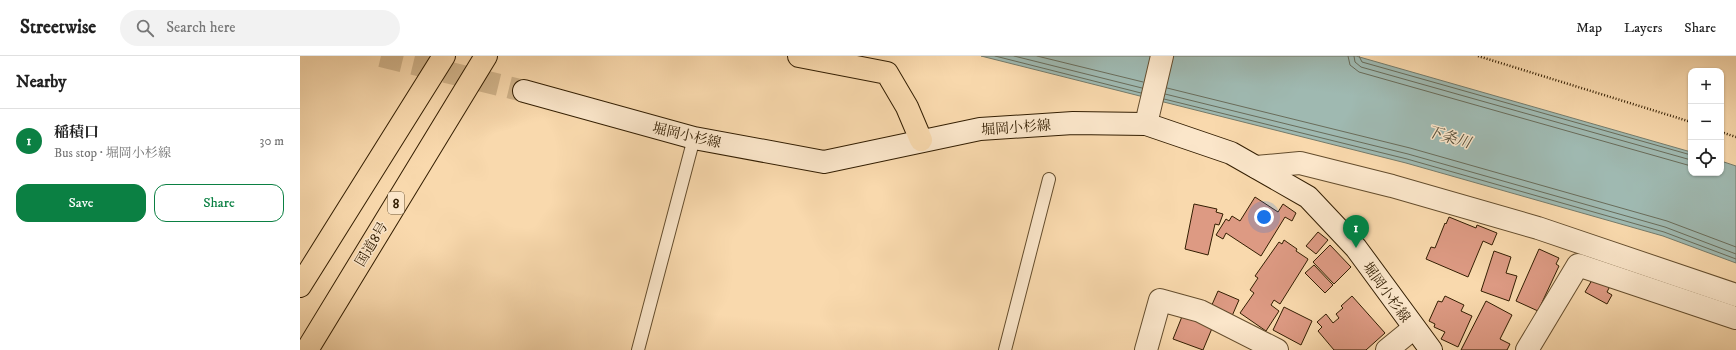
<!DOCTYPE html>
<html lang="en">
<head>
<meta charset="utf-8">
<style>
  :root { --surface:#fff; --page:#f2f2f2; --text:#222; --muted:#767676; --line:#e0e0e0; --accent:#0b8043 }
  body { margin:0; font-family:"IM FELL DW Pica","Noto Serif JP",serif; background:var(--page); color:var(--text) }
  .controls { position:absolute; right:12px; top:12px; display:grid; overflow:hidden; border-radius:8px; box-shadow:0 1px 3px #0004 }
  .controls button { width:36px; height:36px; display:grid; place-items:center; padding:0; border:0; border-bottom:1px solid var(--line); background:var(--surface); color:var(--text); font:20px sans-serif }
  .you { position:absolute; left:964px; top:161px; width:14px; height:14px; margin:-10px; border:3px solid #fff; border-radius:50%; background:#1a73e8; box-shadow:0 0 0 6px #1a73e833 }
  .badge { display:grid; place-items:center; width:26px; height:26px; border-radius:50%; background:var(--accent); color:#fff; font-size:13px; font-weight:700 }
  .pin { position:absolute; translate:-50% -33px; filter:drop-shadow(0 1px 2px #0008) }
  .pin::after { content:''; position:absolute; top:21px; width:14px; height:12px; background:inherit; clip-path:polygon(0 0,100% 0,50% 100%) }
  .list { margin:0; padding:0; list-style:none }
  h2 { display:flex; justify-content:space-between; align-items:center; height:52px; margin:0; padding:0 16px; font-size:17px }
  h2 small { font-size:13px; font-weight:400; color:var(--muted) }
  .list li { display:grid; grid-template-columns:26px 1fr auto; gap:12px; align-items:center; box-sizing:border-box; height:64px; padding:0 16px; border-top:1px solid var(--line) }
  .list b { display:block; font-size:15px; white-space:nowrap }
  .list p { margin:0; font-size:13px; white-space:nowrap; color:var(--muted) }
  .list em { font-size:13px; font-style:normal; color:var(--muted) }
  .actions { display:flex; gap:8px; padding:12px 16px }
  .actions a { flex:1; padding:9px 0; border:1px solid var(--accent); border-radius:12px; text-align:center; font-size:14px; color:var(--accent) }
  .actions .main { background:var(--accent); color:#fff }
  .icon { flex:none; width:22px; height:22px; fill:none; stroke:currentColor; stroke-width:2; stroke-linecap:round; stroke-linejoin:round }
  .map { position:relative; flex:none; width:1436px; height:294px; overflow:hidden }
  header { display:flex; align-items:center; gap:24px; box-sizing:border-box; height:56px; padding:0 20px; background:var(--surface); border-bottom:1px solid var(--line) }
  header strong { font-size:19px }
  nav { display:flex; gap:22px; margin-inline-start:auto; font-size:14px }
  .search { width:280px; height:36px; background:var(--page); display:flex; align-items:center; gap:10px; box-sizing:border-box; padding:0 14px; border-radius:22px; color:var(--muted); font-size:15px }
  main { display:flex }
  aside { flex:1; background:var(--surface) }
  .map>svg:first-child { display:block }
</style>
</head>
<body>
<header>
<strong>Streetwise</strong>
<div class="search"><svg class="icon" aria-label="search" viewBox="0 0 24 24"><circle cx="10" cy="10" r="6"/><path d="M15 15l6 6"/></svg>Search here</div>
<nav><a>Map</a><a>Layers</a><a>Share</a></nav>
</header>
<main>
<aside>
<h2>Nearby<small></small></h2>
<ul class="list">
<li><span class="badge">1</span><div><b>稲積口</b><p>Bus stop · 堀岡小杉線</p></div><em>30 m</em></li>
</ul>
<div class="actions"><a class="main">Save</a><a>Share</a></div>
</aside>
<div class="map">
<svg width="1436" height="294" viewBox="0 0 1436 294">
  <rect width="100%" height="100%" fill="#f9d9ad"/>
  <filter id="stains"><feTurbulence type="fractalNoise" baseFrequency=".005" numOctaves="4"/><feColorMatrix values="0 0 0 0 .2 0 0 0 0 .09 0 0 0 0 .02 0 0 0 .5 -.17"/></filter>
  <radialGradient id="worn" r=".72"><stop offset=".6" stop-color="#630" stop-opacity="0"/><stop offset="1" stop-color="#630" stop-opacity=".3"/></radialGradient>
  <path fill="#9fb9b1" stroke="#747b6b" d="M681,0H1056L1391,96V117H1421V105L1436,110V207L1363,180L1106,107Z"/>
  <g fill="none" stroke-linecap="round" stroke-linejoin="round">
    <g stroke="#696c5a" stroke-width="1">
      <path d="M695,0L841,37"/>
      <path d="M714,0L842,32"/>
      <path d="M737,0L843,26"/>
      <path d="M1048,0L1050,9L1059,16L1391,110"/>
      <path d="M1054,0L1055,6L1061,11L1391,104"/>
      <path d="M1059,0L1062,6L1391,99"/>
      <path d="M867,32L1110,92L1367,165L1436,191"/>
      <path d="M865,38L1108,98L1365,171L1436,198"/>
      <path d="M864,43L1107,103L1364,176L1436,203"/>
    </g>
  </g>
  <g fill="#dd9a83" stroke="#331e02">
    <path d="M955,141L978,156L983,148L996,157L992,165L985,161L961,200L926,177L923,183L916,179L926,163L929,165L932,160L940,165Z"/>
    <path d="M894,148L917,153L916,156L923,158L919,169L915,168L908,199L885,193Z"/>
    <path d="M1149,161L1176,172L1177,169L1197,177L1192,189L1183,185L1168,221L1126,203L1131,191L1135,192L1145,167L1146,168Z"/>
    <path d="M1018,176L1028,184L1016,198L1006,190Z"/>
    <path d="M984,184L997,193L996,195L1008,203L1007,205L980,248L974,244L971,249L979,255L966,275L940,257L954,237L950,234L958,222L955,220L979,186L982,188Z"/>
    <path d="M1030,189L1051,211L1034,228L1013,206Z"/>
    <path d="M1239,193L1259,202L1256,208L1259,210L1238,255L1216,245Z"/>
    <path d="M1194,195L1211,201L1206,217L1217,220L1209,245L1181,235Z"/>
    <path d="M1014,209L1033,229L1025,237L1005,217Z"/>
    <path d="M1295,219L1311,228L1307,236L1312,239L1307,248L1285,236Z"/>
    <path d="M918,235L939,244L932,260L911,251Z"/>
    <path d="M1052,240L1085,277L1066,294H1034L1018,275L1022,271L1017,266L1026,258L1033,267L1039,262L1036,258L1043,252L1041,250Z"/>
    <path d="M1145,240L1164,249L1161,255L1172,260L1158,291L1141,283L1145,276L1134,271L1135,268L1129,265L1138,245L1142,246Z"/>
    <path d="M1186,245L1212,259L1200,283L1210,288L1207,294H1161Z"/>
    <path d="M984,251L1012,265L1001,289L973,274Z"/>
    <path d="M883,258L913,270L903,294L873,283Z"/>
  </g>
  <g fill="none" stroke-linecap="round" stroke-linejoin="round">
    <path stroke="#d1b48b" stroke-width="22" stroke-dasharray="22 11" stroke-linecap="butt" d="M81,0L224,35"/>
    <g stroke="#644d2d" stroke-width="14">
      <g id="lane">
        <path d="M338,294L394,82"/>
        <path d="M705,294L749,123"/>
      </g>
    </g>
    <g stroke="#644d2d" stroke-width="24">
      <g id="street">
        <path d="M846,68L862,0"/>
        <path d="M956,111L1000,107L1092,130L1238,172L1436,239"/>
        <path d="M846,294L860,244L900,255L977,294"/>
        <path d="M1087,294L1114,272"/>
        <path d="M1227,294L1278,209L1436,262"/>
      </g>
    </g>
    <g stroke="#331e02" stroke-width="24">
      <path id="secondary" d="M224,35L394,82L524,106L680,73L773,67L846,68L931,97L1008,141L1056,192L1131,294"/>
    </g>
    <g stroke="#331e02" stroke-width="24">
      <g id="highway">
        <path d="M499,0L587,17L607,51L621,84"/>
        <path d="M0,230L144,0"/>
        <path d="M7,294L186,0"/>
      </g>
    </g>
    <g stroke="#331e02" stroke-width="2.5" stroke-dasharray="1 2" stroke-linecap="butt">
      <path d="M1178,0L1391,66"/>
      <path d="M1421,76L1436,81"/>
    </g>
    <use href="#lane" stroke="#fbe6ca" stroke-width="12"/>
    <use href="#street" stroke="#fbe6ca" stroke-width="22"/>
    <use href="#secondary" stroke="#fbe6ca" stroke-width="22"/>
    <use href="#highway" stroke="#f9d9ad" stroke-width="22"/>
  </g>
  <g text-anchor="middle" stroke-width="3" stroke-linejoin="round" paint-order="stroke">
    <rect fill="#fbe6ca" stroke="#6f5a3e" stroke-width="1" x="88" y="136" width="16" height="22" rx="3"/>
    <g font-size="13" font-weight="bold" fill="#331e02">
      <text x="96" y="152">8</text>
    </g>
    <g font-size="14" fill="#331e02" stroke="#fbe6ca">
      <text transform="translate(716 71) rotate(-4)" y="5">堀岡小杉線</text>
      <text transform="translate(387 79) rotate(13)" y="5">堀岡小杉線</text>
      <text transform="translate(71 188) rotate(-59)" y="5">国道8号</text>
      <text transform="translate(1087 236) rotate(54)" y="5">堀岡小杉線</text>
    </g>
    <g font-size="15" font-style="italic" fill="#534c37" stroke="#fbe6ca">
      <text transform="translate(1149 81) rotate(16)" y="5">下条川</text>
    </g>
  </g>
  <rect width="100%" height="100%" filter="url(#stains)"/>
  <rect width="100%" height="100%" fill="url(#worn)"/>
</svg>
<div class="controls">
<button>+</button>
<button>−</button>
<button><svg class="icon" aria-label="locate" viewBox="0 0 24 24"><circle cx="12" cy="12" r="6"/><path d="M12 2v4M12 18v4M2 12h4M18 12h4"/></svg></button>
</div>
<div class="you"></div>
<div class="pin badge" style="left:1056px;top:192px">1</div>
</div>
</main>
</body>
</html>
